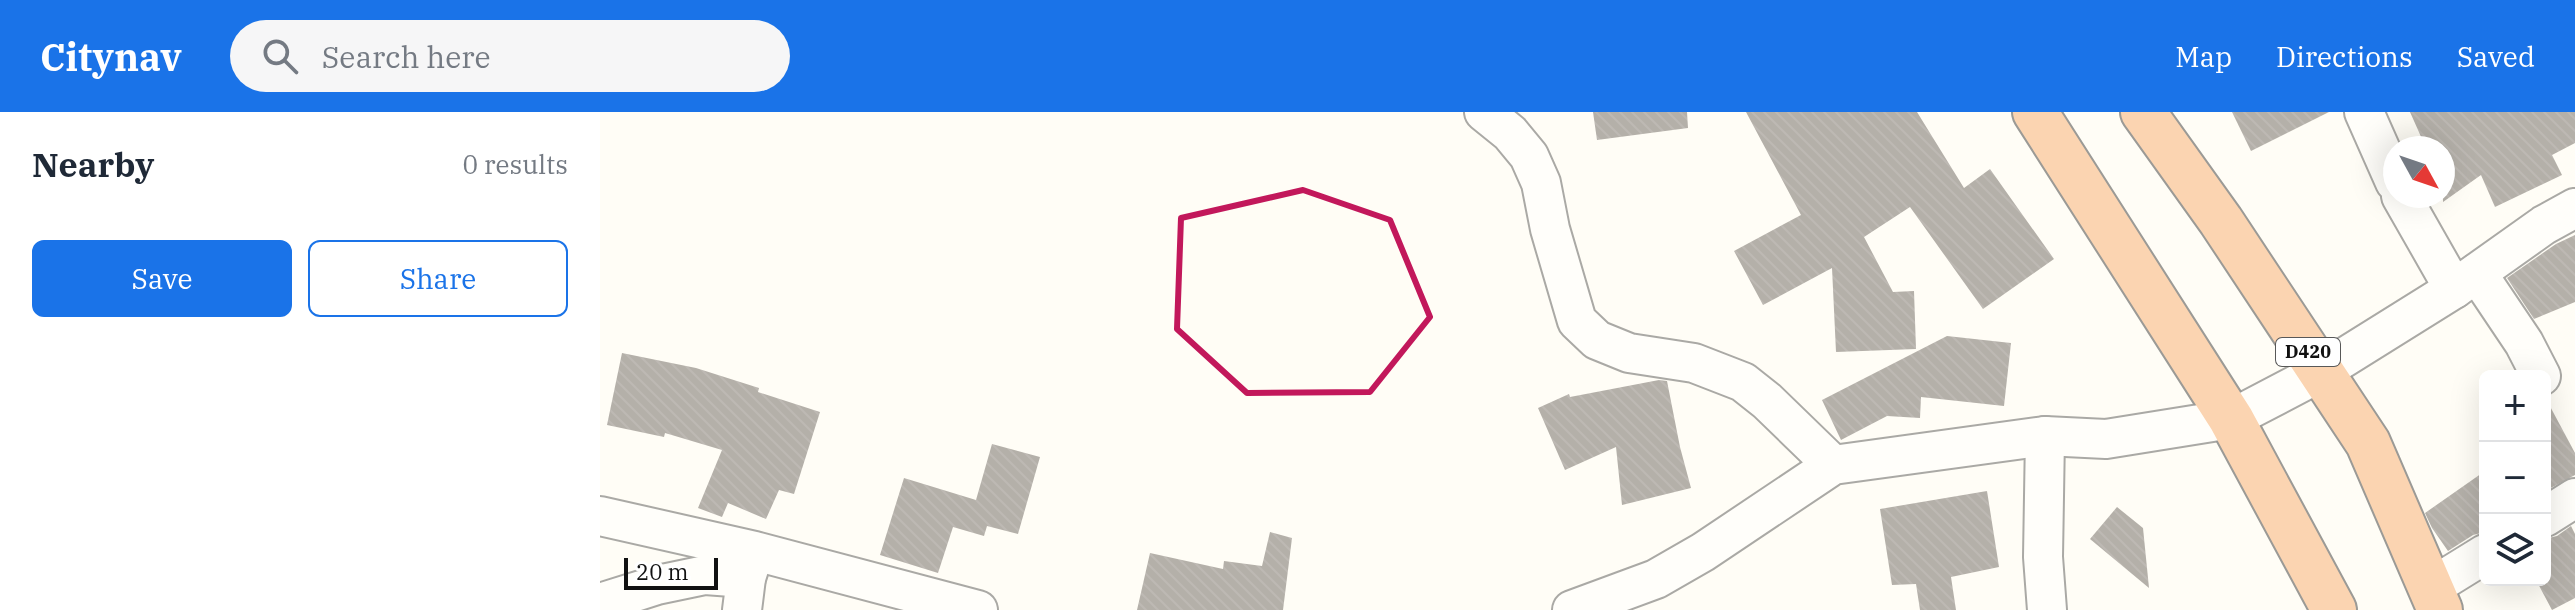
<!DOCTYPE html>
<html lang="en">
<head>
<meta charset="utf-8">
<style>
  :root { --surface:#fff; --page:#f6f6f7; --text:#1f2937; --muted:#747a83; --line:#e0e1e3; --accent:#1a73e8 }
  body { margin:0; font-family:"IBM Plex Serif",serif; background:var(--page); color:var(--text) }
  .controls { position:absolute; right:24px; bottom:24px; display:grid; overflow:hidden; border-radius:12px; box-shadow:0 8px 32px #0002 }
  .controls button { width:72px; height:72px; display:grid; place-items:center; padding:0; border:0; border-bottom:2px solid var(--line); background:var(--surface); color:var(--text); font:40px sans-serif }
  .compass { position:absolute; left:1783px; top:24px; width:72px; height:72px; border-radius:50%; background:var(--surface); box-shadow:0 8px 32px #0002; rotate:130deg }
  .scale { position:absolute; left:24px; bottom:20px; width:94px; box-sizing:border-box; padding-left:8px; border:4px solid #111; border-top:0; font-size:22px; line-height:28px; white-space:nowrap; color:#111; -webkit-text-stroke:6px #fff; paint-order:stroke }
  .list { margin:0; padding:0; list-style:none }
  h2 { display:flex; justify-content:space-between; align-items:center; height:104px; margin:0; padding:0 32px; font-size:34px }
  h2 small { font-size:26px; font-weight:400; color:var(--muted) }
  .actions { display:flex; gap:16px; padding:24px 32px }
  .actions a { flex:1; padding:18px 0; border:2px solid var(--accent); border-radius:12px; text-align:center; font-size:28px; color:var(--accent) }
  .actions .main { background:var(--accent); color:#fff }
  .icon { flex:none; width:44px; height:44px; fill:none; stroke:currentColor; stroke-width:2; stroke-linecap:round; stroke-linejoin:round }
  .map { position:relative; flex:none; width:1975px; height:498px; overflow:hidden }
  header { display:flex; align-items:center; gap:48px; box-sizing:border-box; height:112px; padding:0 40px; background:var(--accent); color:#fff }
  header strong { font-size:38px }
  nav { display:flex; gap:44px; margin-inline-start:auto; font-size:28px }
  .search { width:560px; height:72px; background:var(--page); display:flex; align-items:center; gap:20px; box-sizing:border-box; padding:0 28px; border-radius:44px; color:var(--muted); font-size:30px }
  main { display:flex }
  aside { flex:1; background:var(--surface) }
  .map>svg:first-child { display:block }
</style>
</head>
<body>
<header>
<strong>Citynav</strong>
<div class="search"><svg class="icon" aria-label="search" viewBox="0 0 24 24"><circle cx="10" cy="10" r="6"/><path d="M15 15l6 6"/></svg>Search here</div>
<nav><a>Map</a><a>Directions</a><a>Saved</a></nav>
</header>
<main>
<aside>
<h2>Nearby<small>0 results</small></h2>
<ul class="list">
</ul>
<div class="actions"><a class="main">Save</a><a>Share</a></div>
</aside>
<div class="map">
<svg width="1975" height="498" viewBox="0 0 1975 498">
  <defs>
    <pattern id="building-back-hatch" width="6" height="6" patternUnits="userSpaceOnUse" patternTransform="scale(2)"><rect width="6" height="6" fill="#5a524d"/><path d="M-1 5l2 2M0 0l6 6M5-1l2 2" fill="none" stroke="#6d6662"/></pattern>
  </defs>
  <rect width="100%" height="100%" fill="#fffdf5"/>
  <g fill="url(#building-back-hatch)">
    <path d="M993,0H1087L1088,16L997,28Z"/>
    <path d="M1146,0H1317L1364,76L1390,57L1454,147L1383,197L1310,95L1264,125L1293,180L1314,179L1316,237L1236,240L1232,156L1163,193L1134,139L1201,103Z"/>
    <path d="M1632,0H1729L1651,39Z"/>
    <path d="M1810,0H1975V31L1952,43L1962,63L1895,95L1881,63L1843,90V36H1826Z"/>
    <path d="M1975,123V190L1934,207L1907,166L1956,132Z"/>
    <path d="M1347,224L1411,231L1404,294L1321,285L1320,306L1287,304L1241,328L1222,288Z"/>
    <path d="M22,241L96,256L159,276L158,280L220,300L194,382L179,378L166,407L128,391L122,405L98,396L122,338L65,321L64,325L7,313Z"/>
    <path d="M1059,268L1067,269L1080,335L1091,376L1022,393L1016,335L965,358L938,296L969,282L970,285Z"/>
    <path d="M1945,285L1975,341V363L1945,379Z"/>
    <path d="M392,332L440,345L418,422L387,414L384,424L353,415L338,461L280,443L304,366L376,388Z"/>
    <path d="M1885,359V420L1873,423L1848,439L1832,416L1825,401Z"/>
    <path d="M1387,379L1399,455L1351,465L1356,498H1320L1316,472L1292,473L1280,397Z"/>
    <path d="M1517,395L1543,416L1549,476L1490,427Z"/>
    <path d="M1971,414L1975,422V486L1952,498L1936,468H1945V427L1957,424Z"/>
    <path d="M670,420L692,426L683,498H537L550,441L623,457L624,449L662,454Z"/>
  </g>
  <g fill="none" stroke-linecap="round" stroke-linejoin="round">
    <g stroke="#444" stroke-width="42">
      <g id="minor">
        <path d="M884,0L910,21L929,44L941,71L950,117L977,209L997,228L1029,241L1094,251L1143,270L1167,289L1233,353"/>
        <path d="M1764,0L1795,70"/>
        <path d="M1801,84L1854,177"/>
        <path d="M1877,161L1924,231L1941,264"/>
        <path d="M1445,324L1443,445L1447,498"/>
        <path d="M0,404L155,439L378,498"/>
        <path d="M1945,405L1975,386"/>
        <path d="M1830,476L1885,442"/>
        <path d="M0,491L57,473L105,463L146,466"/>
        <path d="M142,498L146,466L154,441"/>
        <path d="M972,498L1056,467L1103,440L1233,353L1445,324L1506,327L1631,307L1721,260L1854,177L1944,113L1975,96"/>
      </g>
    </g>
    <g stroke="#222" stroke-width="48">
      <g id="highway">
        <path d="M1435,0L1631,307L1734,498"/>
        <path d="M1543,0L1621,109L1768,331L1840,498"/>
      </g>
    </g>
    <use href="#minor" stroke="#fff" stroke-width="38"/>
    <use href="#highway" stroke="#f5a25d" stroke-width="44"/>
  </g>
  <path d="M0 0H1975V498H0ZM703,78L790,108L830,205L770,280L647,281L577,217L581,106Z" fill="#fffdf5" fill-opacity=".55" fill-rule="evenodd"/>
  <path fill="none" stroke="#c2185b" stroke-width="6" stroke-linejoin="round" d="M703,78L790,108L830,205L770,280L647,281L577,217L581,106Z"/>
  <g text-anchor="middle" stroke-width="8" stroke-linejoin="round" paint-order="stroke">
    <rect fill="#fff" stroke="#585858" stroke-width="2" x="1676" y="226" width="64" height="28" rx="6"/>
    <g font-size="18" font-weight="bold" fill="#111">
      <text x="1708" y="246">D420</text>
    </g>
  </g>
</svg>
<div class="controls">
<button>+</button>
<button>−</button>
<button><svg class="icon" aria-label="layers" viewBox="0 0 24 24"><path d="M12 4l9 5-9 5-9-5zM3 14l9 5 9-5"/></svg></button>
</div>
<svg class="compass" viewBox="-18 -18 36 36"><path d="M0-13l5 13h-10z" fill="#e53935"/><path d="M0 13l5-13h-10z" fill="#747a83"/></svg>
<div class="scale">20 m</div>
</div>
</main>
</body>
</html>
